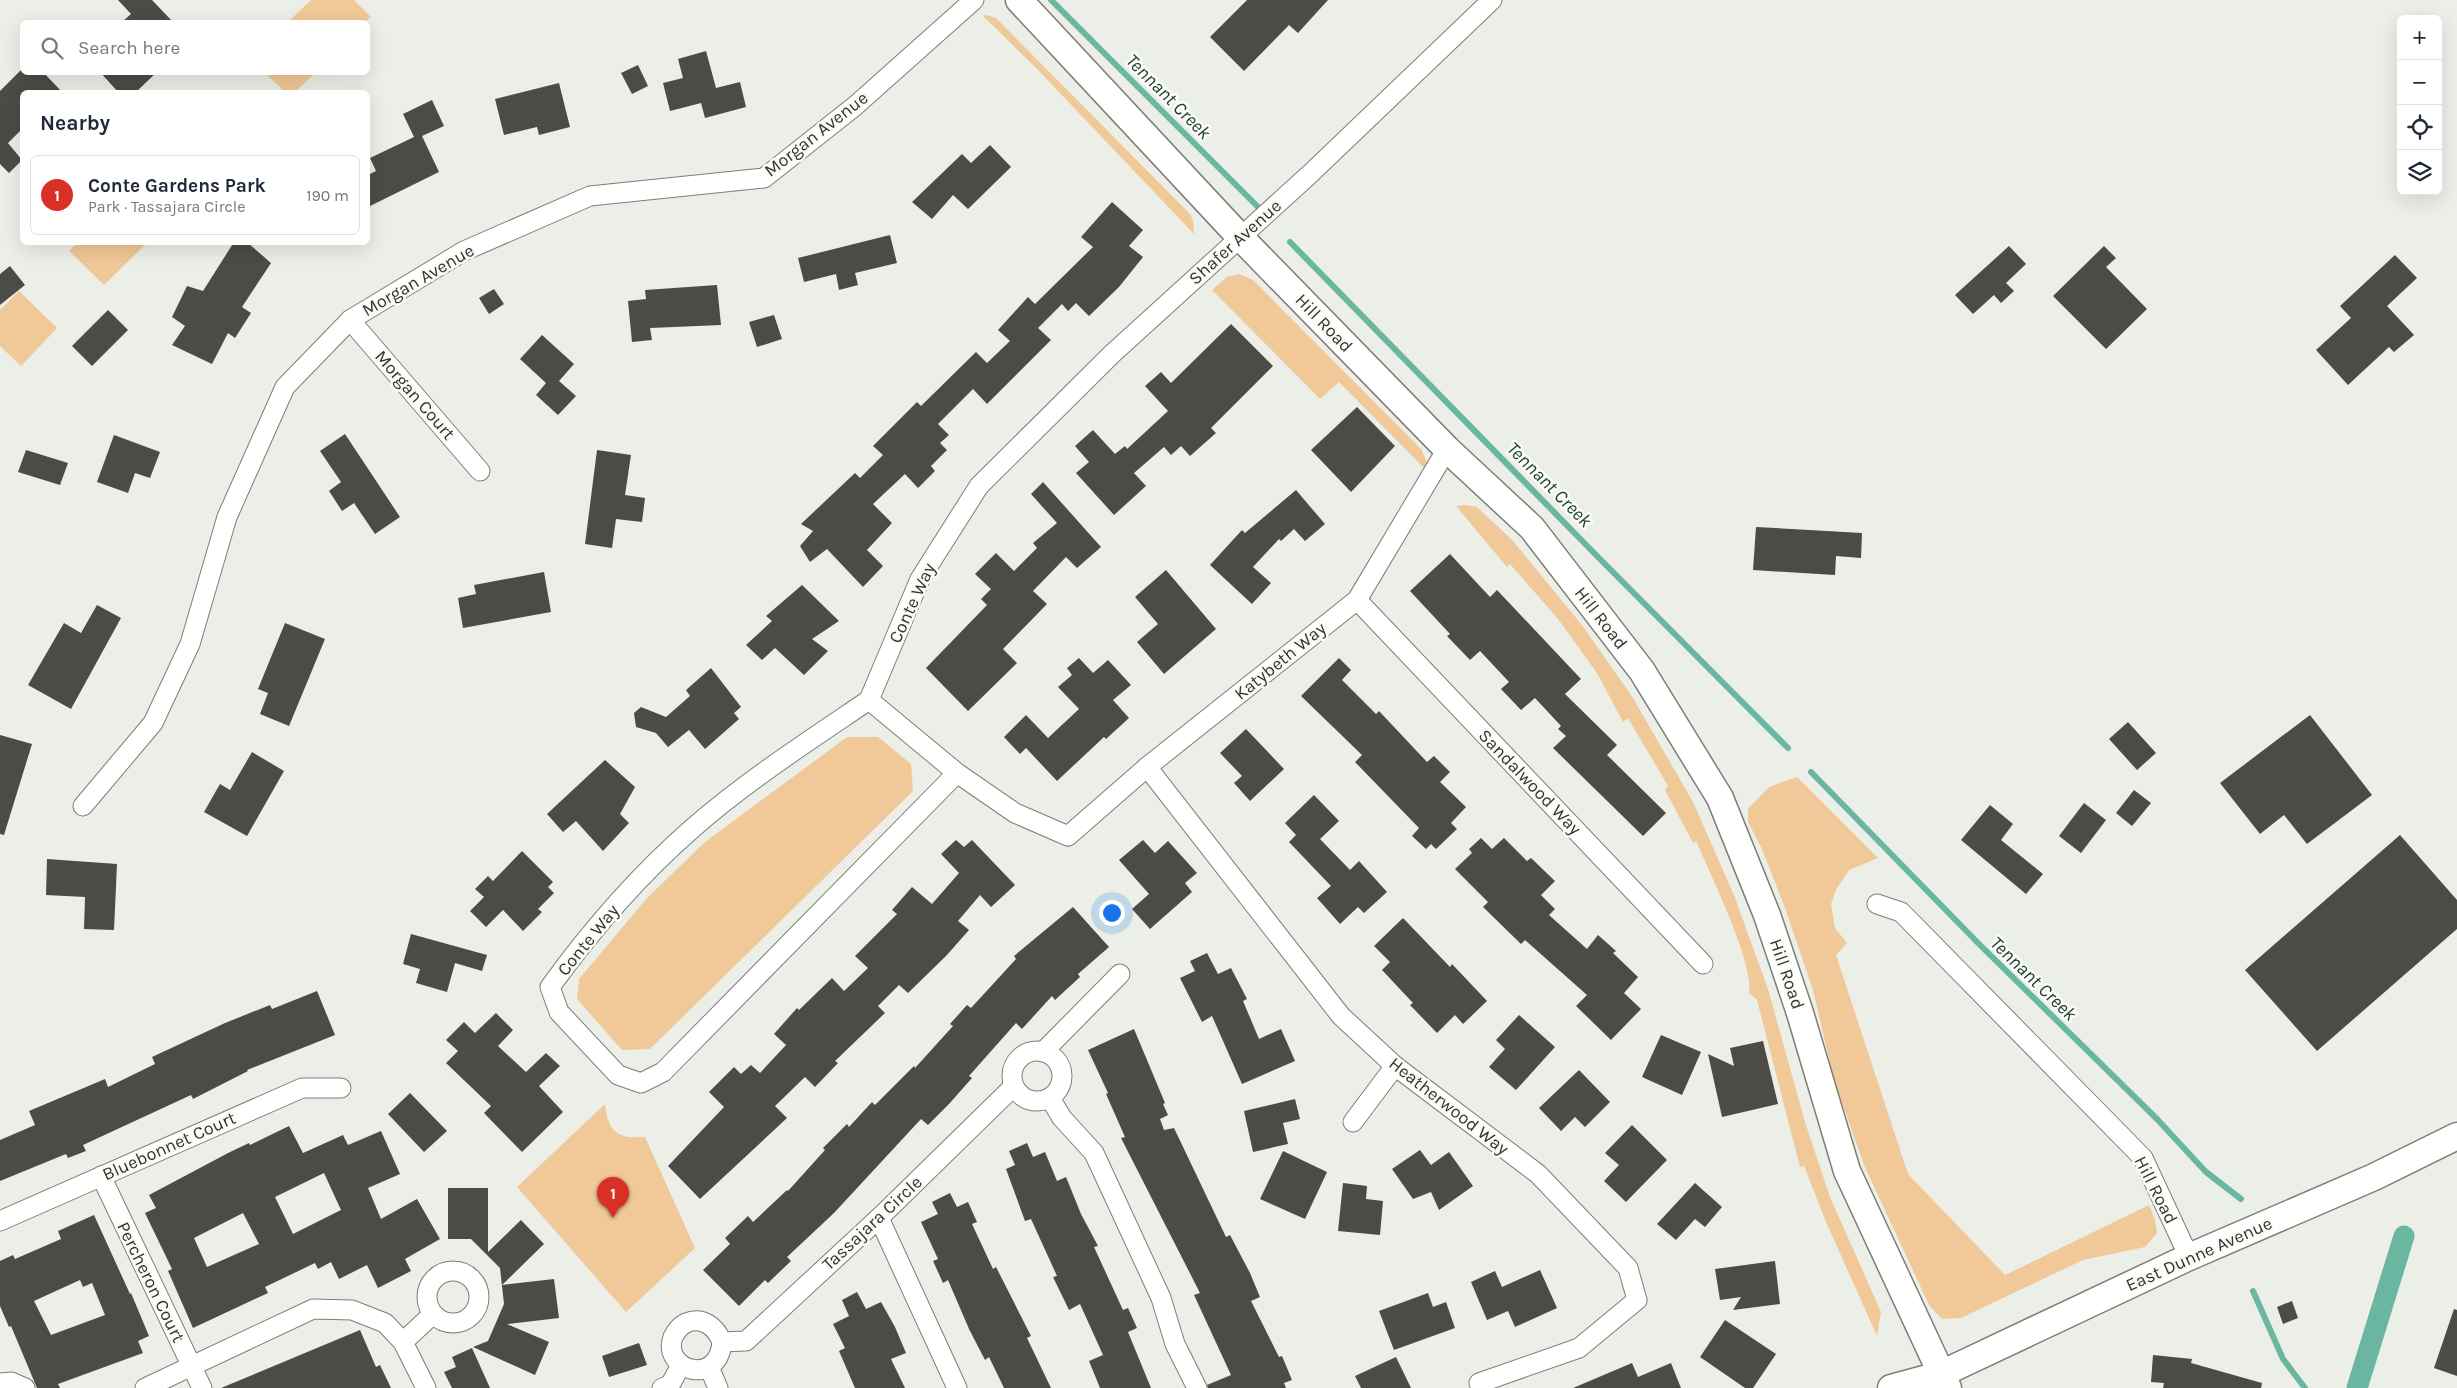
<!DOCTYPE html>
<html lang="en">
<head>
<meta charset="utf-8">
<style>
  :root { --surface:#fff; --page:#f6f6f7; --text:#1f2937; --muted:#747a83; --line:#e0e1e3; --accent:#d93025 }
  body { margin:0; font-family:Karla,sans-serif; background:var(--page); color:var(--text) }
  .controls { position:absolute; right:15px; top:15px; display:grid; overflow:hidden; border-radius:8px; box-shadow:0 5px 20px #0002 }
  .controls button { width:45px; height:45px; display:grid; place-items:center; padding:0; border:0; border-bottom:1px solid var(--line); background:var(--surface); color:var(--text); font:25px sans-serif }
  .you { position:absolute; left:1111px; top:912px; width:18px; height:18px; margin:-12px; border:4px solid #fff; border-radius:50%; background:#1a73e8; box-shadow:0 0 0 8px #1a73e833 }
  .badge { display:grid; place-items:center; width:32px; height:32px; border-radius:50%; background:var(--accent); color:#fff; font-size:16px; font-weight:700 }
  .pin { position:absolute; translate:-50% -41px; filter:drop-shadow(0 1px 2px #0008) }
  .pin::after { content:''; position:absolute; top:26px; width:18px; height:15px; background:inherit; clip-path:polygon(0 0,100% 0,50% 100%) }
  .list { margin:0; padding:0; list-style:none }
  h2 { display:flex; justify-content:space-between; align-items:center; height:65px; margin:0; padding:0 20px; font-size:21px }
  h2 small { font-size:16px; font-weight:400; color:var(--muted) }
  .list li { display:grid; grid-template-columns:32px 1fr auto; gap:15px; align-items:center; box-sizing:border-box; height:80px; margin:0 10px 10px; padding:0 10px; border:1px solid var(--line); border-radius:8px }
  .list b { display:block; font-size:19px; white-space:nowrap }
  .list p { margin:0; font-size:16px; white-space:nowrap; color:var(--muted) }
  .list em { font-size:16px; font-style:normal; color:var(--muted) }
  .icon { flex:none; width:28px; height:28px; fill:none; stroke:currentColor; stroke-width:2; stroke-linecap:round; stroke-linejoin:round }
  .map { position:relative; flex:none; width:2457px; height:1388px; overflow:hidden }
  .search { position:absolute; background:var(--surface); box-shadow:0 5px 20px #0002; left:20px; top:20px; width:350px; height:55px; display:flex; align-items:center; gap:12px; box-sizing:border-box; padding:0 18px; border-radius:8px; color:var(--muted); font-size:19px }
  .panel { position:absolute; background:var(--surface); box-shadow:0 5px 20px #0002; left:20px; top:90px; width:350px; height:155px; border-radius:8px }
  .map>svg:first-child { display:block }
</style>
</head>
<body>
<div class="map">
<svg width="2457" height="1388" viewBox="0 0 2457 1388">
  <rect width="100%" height="100%" fill="#ecefe8"/>
  <g fill="#f1c898">
    <path d="M311,0H354L371,17L365,22H288Z"/>
    <path d="M987,15L996,18L1190,214L1193,221L1194,234L1037,69L983,16Z"/>
    <path d="M265,73H315L295,92H285Z"/>
    <path d="M77,243V242L147,243L104,285L69,251Z"/>
    <path d="M1239,274L1253,280L1421,449L1428,464V472L1339,382L1320,399L1212,290L1227,277Z"/>
    <path d="M19,291L57,328L21,366L0,346V310Z"/>
    <path d="M1465,505L1477,507L1513,541L1582,625L1633,698L1693,802L1734,895L1768,989L1805,1122L1830,1197L1881,1312L1877,1336L1826,1222L1804,1166L1800,1167L1757,1000L1749,993C1755,965 1709,871 1696,841L1693,843L1665,790L1668,786L1628,718L1623,722L1597,673L1558,619L1510,564L1507,567L1456,506Z"/>
    <path d="M847,737H878L911,764L913,791L650,1049L622,1050L577,999L579,979L647,898L705,842Z"/>
    <path d="M1797,777L1878,858L1849,870L1836,890L1831,904L1835,928L1847,943L1836,955L1908,1174L2005,1275L2149,1205L2155,1220L2157,1233L2145,1247L2083,1260L1961,1318L1942,1319L1929,1305L1864,1165L1834,1080L1813,990L1786,911L1762,849L1748,822V809L1769,787Z"/>
    <path d="M605,1104C608,1132 617,1139 645,1137L695,1248L626,1312L517,1187Z"/>
  </g>
  <g fill="none" stroke-linecap="round" stroke-linejoin="round">
    <g stroke="#6ab6a0" stroke-width="6">
      <path d="M1051,0L1264,213"/>
      <path d="M1290,242L1595,554L1788,748"/>
      <path d="M1811,772L1980,945L2157,1119L2206,1172L2241,1199"/>
      <path d="M2253,1291L2283,1359L2305,1388"/>
    </g>
    <path stroke="#6ab6a0" stroke-width="21" d="M2357,1388L2404,1236"/>
  </g>
  <g fill="#4c4b45" fill-rule="evenodd">
    <path d="M118,0H152L173,22H122L131,14Z"/>
    <path d="M1247,0H1328L1298,33L1289,25L1244,71L1210,37Z"/>
    <path d="M706,51L716,88L740,82L746,107L705,118L701,103L670,111L663,83L683,78L678,59Z"/>
    <path d="M638,65L648,86L632,94L621,73Z"/>
    <path d="M22,69V72H43L62,92H22V129L8,143L22,160L9,173L0,164V91Z"/>
    <path d="M100,72H157L136,92H118Z"/>
    <path d="M559,83L570,127L539,135L537,127L504,135L495,99Z"/>
    <path d="M432,100L444,126L422,136L439,172L368,207V175L376,171L370,158L414,137L403,114Z"/>
    <path d="M990,145L1011,167L968,209L953,195L932,219L912,202L962,154L971,163Z"/>
    <path d="M1112,202L1143,230L1129,246L1143,257L1119,287L1089,316L1076,303L1068,311L1062,304L1038,328L1051,340L987,404L973,389L938,424L949,435L940,443L947,450L931,466L935,471L918,488L905,474L873,504L892,523L867,550L883,566L863,587L827,549L810,562L800,546L813,531L801,524L855,473L860,478L883,455L873,446L917,402L921,406L976,352L987,363L1010,341L998,330L1028,297L1035,304L1093,247L1081,237Z"/>
    <path d="M890,235L897,263L855,273L858,285L839,290L836,274L804,282L798,258Z"/>
    <path d="M234,242H247L271,263L242,307L251,313L235,338L228,333L212,364L172,345L185,326L172,317L187,286L203,291Z"/>
    <path d="M2009,246L2026,264L2006,283L2014,291L2001,303L1994,295L1973,314L1955,295Z"/>
    <path d="M2104,246L2116,258L2106,267L2147,309L2106,349L2053,296Z"/>
    <path d="M2395,255L2417,278L2387,306L2414,335L2394,352L2389,347L2348,385L2316,350L2351,318L2340,306Z"/>
    <path d="M10,266L25,285L0,305V274Z"/>
    <path d="M717,285L721,325L650,328L652,340L632,342L628,301L646,299L645,290Z"/>
    <path d="M494,289L504,304L489,314L479,298Z"/>
    <path d="M108,310L128,330L92,366L72,346Z"/>
    <path d="M774,315L782,339L757,347L749,322Z"/>
    <path d="M1231,324L1273,366L1211,428L1216,433L1190,456L1181,446L1171,455L1164,447L1134,473L1146,486L1114,515L1076,473L1089,462L1075,446L1093,430L1115,454L1125,446L1127,449L1168,411L1145,386L1161,372L1171,383Z"/>
    <path d="M542,335L574,364L559,381L576,396L558,415L536,395L546,383L520,359Z"/>
    <path d="M1357,407L1395,446L1351,492L1311,450Z"/>
    <path d="M345,434L400,517L375,534L354,503L342,511L329,491L341,482L320,451Z"/>
    <path d="M114,435L160,452L150,478L135,473L128,493L97,482Z"/>
    <path d="M26,450L68,463L60,485L18,472Z"/>
    <path d="M597,450L631,455L625,495L645,498L642,522L616,519L612,548L585,544Z"/>
    <path d="M1043,482L1101,547L1077,568L1066,557L1033,591L1047,604L1003,649L1017,663L968,711L926,668L987,605L981,599L991,589L975,574L996,553L1014,571L1037,548L1033,543L1057,523L1031,494Z"/>
    <path d="M1296,490L1325,524L1305,541L1294,529L1281,541L1279,539L1253,567L1271,583L1252,604L1210,565L1242,530L1245,533Z"/>
    <path d="M1756,527L1862,533L1861,558L1836,556L1835,575L1753,570Z"/>
    <path d="M1450,554L1490,597L1497,590L1581,679L1565,694L1617,745L1607,755L1666,813L1643,836L1553,748L1566,736L1558,729L1561,726L1535,698L1521,710L1501,689L1509,682L1480,651L1470,660L1447,636L1450,634L1410,591Z"/>
    <path d="M1166,570L1216,629L1164,674L1137,642L1158,624L1135,597Z"/>
    <path d="M544,572L551,612L463,628L458,598L476,594L474,585Z"/>
    <path d="M802,585L839,621L812,639L828,651L804,675L775,648L762,660L746,645L772,621L766,616Z"/>
    <path d="M97,605L121,618L71,709L28,685L64,623L81,633Z"/>
    <path d="M285,623L325,639L289,726L260,714L268,693L258,689Z"/>
    <path d="M1079,658L1093,673L1108,660L1131,685L1113,700L1129,718L1106,739L1104,737L1057,781L1026,748L1020,754L1004,737L1026,715L1048,738L1079,709L1058,687L1072,675L1067,668Z"/>
    <path d="M1339,658L1351,670L1342,680L1376,714L1379,711L1427,762L1434,756L1450,772L1440,782L1466,807L1451,823L1457,829L1436,849L1431,844L1426,849L1412,836L1419,828L1355,762L1362,755L1301,696Z"/>
    <path d="M711,668L741,707L734,713L739,719L705,749L689,730L668,747L656,733L636,727L634,713L641,707L666,717L690,696L686,690Z"/>
    <path d="M2310,715L2372,795L2307,844L2284,815L2260,834L2220,783Z"/>
    <path d="M2128,722L2156,753L2137,770L2109,739Z"/>
    <path d="M1246,729L1284,769L1250,801L1234,783L1242,776L1220,753Z"/>
    <path d="M0,735L32,744L4,835L0,834Z"/>
    <path d="M252,752L284,771L247,836L204,812L220,784L230,790Z"/>
    <path d="M605,760L635,787L620,814L629,823L603,851L576,821L563,832L547,814Z"/>
    <path d="M2134,790L2151,803L2132,826L2116,813Z"/>
    <path d="M1314,795L1339,821L1320,839L1350,870L1359,861L1387,892L1364,913L1358,907L1340,924L1317,898L1331,886L1289,842L1296,835L1285,823Z"/>
    <path d="M2084,803L2106,820L2081,853L2059,836Z"/>
    <path d="M1990,805L2013,824L2001,840L2043,874L2026,894L1961,840Z"/>
    <path d="M2400,835L2457,900V929L2317,1051L2245,970Z"/>
    <path d="M1481,838L1492,849L1504,838L1527,861L1531,858L1555,881L1541,895L1555,909L1549,915L1587,949L1598,935L1616,951L1613,953L1638,977L1624,993L1641,1009L1611,1040L1576,1006L1587,995L1525,940L1521,944L1483,907L1488,902L1455,869L1472,853L1469,849Z"/>
    <path d="M956,840L964,847L972,840L1015,885L991,907L980,895L958,921L969,930L946,956L908,993L899,985L878,1006L885,1013L835,1061L838,1063L815,1087L805,1077L775,1106L787,1118L700,1199L668,1166L724,1107L709,1092L734,1067L741,1074L751,1065L760,1073L786,1045L774,1034L797,1008L799,1010L832,978L844,991L868,968L855,956L897,914L892,910L912,887L932,904L959,873L941,854Z"/>
    <path d="M1143,840L1155,853L1168,841L1197,873L1185,883L1192,892L1150,929L1132,909L1149,894L1119,860Z"/>
    <path d="M522,851L553,882L548,887L554,893L538,909L542,912L523,931L503,910L486,927L470,911L484,897L475,889L488,876L493,881Z"/>
    <path d="M47,859L117,864L114,930L84,929L85,897L46,895Z"/>
    <path d="M1073,907L1109,947L1078,974L1080,977L1055,1000L1052,996L1022,1029L1016,1023L969,1076L972,1078L949,1104L928,1125L921,1119L834,1213L787,1257L791,1261L768,1283L765,1280L739,1306L703,1270L730,1244L725,1238L748,1216L753,1222L787,1190L788,1191L825,1150L823,1148L847,1124L849,1127L872,1102L875,1105L914,1066L915,1068L953,1026L950,1024L967,1005L971,1008L1016,959L1014,956Z"/>
    <path d="M1403,918L1450,967L1452,964L1487,1001L1463,1024L1455,1015L1437,1033L1410,1005L1413,1003L1382,970L1390,962L1374,946Z"/>
    <path d="M411,934L487,955L482,971L455,963L447,992L416,983L420,969L403,964Z"/>
    <path d="M1207,953L1218,974L1231,968L1247,999L1243,1001L1259,1039L1281,1029L1295,1061L1242,1084L1212,1016L1202,1022L1180,978L1195,971L1190,961Z"/>
    <path d="M317,991L335,1035L247,1070L248,1071L193,1099L191,1095L83,1145L86,1151L68,1158L66,1154L0,1181V1140L35,1125L29,1111L105,1079L108,1087L155,1064L152,1057L225,1023L270,1005L272,1009Z"/>
    <path d="M496,1013L513,1030L498,1046L526,1072L546,1053L560,1066L539,1086L563,1112L522,1152L484,1113L491,1106L446,1063L458,1051L446,1040L464,1022L475,1033Z"/>
    <path d="M1519,1015L1555,1047L1516,1090L1489,1067L1505,1049L1496,1040Z"/>
    <path d="M1134,1029L1165,1103L1163,1104L1168,1115L1160,1119L1164,1130L1174,1128L1226,1237L1230,1235L1250,1273L1260,1297L1251,1301L1279,1357L1282,1356L1292,1380L1284,1383L1286,1388H1208L1207,1385L1231,1375L1194,1295L1200,1293L1121,1138L1125,1137L1106,1094L1108,1093L1088,1050Z"/>
    <path d="M1661,1035L1701,1052L1682,1095L1642,1077Z"/>
    <path d="M1763,1041L1778,1104L1722,1117L1708,1054L1734,1066L1730,1048Z"/>
    <path d="M1579,1070L1610,1102L1585,1127L1575,1117L1561,1131L1539,1108Z"/>
    <path d="M410,1093L447,1131L424,1152L388,1114Z"/>
    <path d="M1295,1099L1300,1119L1283,1123L1288,1144L1253,1152L1244,1111Z"/>
    <path d="M1632,1125L1667,1160L1626,1202L1604,1181L1619,1165L1605,1153Z"/>
    <path d="M289,1126L303,1153L343,1135L348,1145L381,1131L400,1174L368,1188L381,1219L417,1199L440,1239L405,1259L411,1271L378,1288L367,1265L339,1279L331,1262L318,1269L315,1263L265,1287L268,1293L193,1328L168,1271L172,1269L145,1213L156,1208L149,1195L230,1152L249,1143L250,1145ZM324,1173L341,1210L293,1234L275,1197ZM243,1213L259,1244L207,1267L194,1238Z"/>
    <path d="M1027,1143L1033,1157L1045,1152L1057,1181L1066,1177L1081,1214L1098,1246L1094,1247L1123,1310L1128,1308L1137,1328L1128,1332L1151,1388H1100L1089,1361L1103,1355L1080,1304L1069,1310L1053,1277L1057,1276L1031,1219L1025,1221L1006,1169L1015,1165L1009,1151Z"/>
    <path d="M1420,1150L1431,1165L1449,1152L1473,1186L1439,1210L1431,1192L1413,1199L1392,1169Z"/>
    <path d="M1283,1151L1327,1172L1305,1219L1260,1199Z"/>
    <path d="M1343,1183L1367,1186L1366,1199L1383,1201L1380,1235L1338,1231Z"/>
    <path d="M1695,1183L1722,1207L1705,1227L1695,1219L1676,1240L1657,1224Z"/>
    <path d="M448,1188H488V1252L521,1220L544,1244L502,1285L554,1279L559,1318L507,1324L549,1342L535,1375L473,1347L488,1341L504,1304L500,1268L471,1239H448Z"/>
    <path d="M950,1193L957,1207L968,1202L977,1222L972,1224L993,1269L996,1267L1031,1336L1027,1338L1051,1388H1004L989,1357L985,1360L969,1329L948,1280L943,1283L933,1261L938,1259L921,1222L938,1214L932,1202Z"/>
    <path d="M94,1215L130,1294L131,1293L149,1336L138,1341L143,1353L58,1384L60,1388H37L11,1326L9,1327L0,1306V1261L13,1255L15,1259L61,1239L58,1231ZM80,1280L83,1287L92,1283L105,1315L51,1335L34,1301Z"/>
    <path d="M1775,1261L1780,1304L1733,1310L1741,1297L1720,1300L1715,1269Z"/>
    <path d="M1540,1270L1557,1308L1515,1327L1508,1311L1487,1320L1471,1282L1495,1271L1502,1287Z"/>
    <path d="M857,1292L866,1309L881,1302L895,1327L906,1353L891,1359L905,1388H855L839,1351L845,1348L833,1324L849,1316L842,1300Z"/>
    <path d="M1428,1293L1433,1307L1446,1302L1455,1328L1394,1350L1379,1311Z"/>
    <path d="M2292,1301L2298,1318L2283,1324L2277,1307Z"/>
    <path d="M2454,1309L2457,1310V1376L2434,1368Z"/>
    <path d="M1725,1320L1776,1354L1753,1388H1745L1700,1357Z"/>
    <path d="M360,1330L376,1367L380,1365L391,1388H221Z"/>
    <path d="M639,1343L647,1365L609,1377L602,1356Z"/>
    <path d="M472,1348L490,1388H452L444,1372L456,1367L452,1357Z"/>
    <path d="M2153,1355L2192,1359L2191,1363L2262,1383L2261,1388H2163L2164,1383L2151,1382Z"/>
    <path d="M1396,1357L1411,1388H1361L1355,1376Z"/>
    <path d="M1632,1363L1638,1377L1671,1363L1681,1388H1573Z"/>
  </g>
  <g fill="none" stroke-linecap="round" stroke-linejoin="round">
    <g stroke="#7c7e77" stroke-width="21">
      <g id="street">
        <path d="M350,320L480,471"/>
        <path d="M1357,600L1703,964"/>
        <path d="M869,700L920,579L979,486L1112,354L1310,174L1492,0"/>
        <path d="M1147,767L1341,1016L1395,1066L1538,1174L1628,1268L1637,1300L1579,1348L1479,1383"/>
        <path d="M957,773L869,700C810,740 748,780 694,827C640,874 592,929 550,987L559,1012L618,1075L641,1083L663,1072L957,773L1015,813L1068,836L1147,767L1357,600L1447,449"/>
        <path d="M83,806L153,723L190,644L227,517L285,387L350,320L464,251L590,196L764,178L855,106L974,0"/>
        <path d="M1877,904L1901,912L2143,1158L2189,1257"/>
        <circle cx="1037" cy="1076" r="25"/>
        <path d="M1043,1052L1120,974"/>
        <path d="M1050,1098L1062,1118L1094,1153L1161,1298L1175,1344L1197,1388"/>
        <path d="M1353,1122L1395,1066"/>
        <path d="M101,1176L202,1388"/>
        <path d="M879,1218L957,1388"/>
        <path d="M0,1221L302,1088H341"/>
        <circle cx="453" cy="1297" r="26"/>
        <path d="M403,1342L433,1314"/>
        <path d="M722,1342C716,1327 703,1316 686,1323C680,1326 676,1331 673,1337C661,1370 718,1388 722,1342L746,1341L879,1218L1014,1086"/>
        <path d="M709,1367L718,1388"/>
        <path d="M0,1383L11,1382L25,1388"/>
        <path d="M145,1388L313,1309L352,1310L385,1323L403,1342L426,1388"/>
        <path d="M662,1388L670,1385L681,1365"/>
      </g>
    </g>
    <g stroke="#7c7e77" stroke-width="29">
      <g id="secondary">
        <path d="M1019,0L1240,237L1447,449L1532,528L1642,671L1720,798L1767,915L1800,1013L1847,1171L1948,1388"/>
        <path d="M1891,1388L1935,1376"/>
        <path d="M1920,1388L1941,1374L2189,1257L2374,1177L2457,1136"/>
      </g>
    </g>
    <use href="#street" stroke="#fff" stroke-width="19"/>
    <use href="#secondary" stroke="#fff" stroke-width="26"/>
  </g>
  <g text-anchor="middle" stroke-width="5" stroke-linejoin="round" paint-order="stroke">
    <g font-size="18" fill="#343532" stroke="#fafcf5">
      <text transform="translate(816 134) rotate(-38)" y="6">Morgan Avenue</text>
      <text transform="translate(1235 242) rotate(-42)" y="6">Shafer Avenue</text>
      <text transform="translate(418 280) rotate(-30)" y="6">Morgan Avenue</text>
      <text transform="translate(1324 323) rotate(46)" y="6">Hill Road</text>
      <text transform="translate(415 395) rotate(49)" y="6">Morgan Court</text>
      <text transform="translate(912 603) rotate(-65)" y="6">Conte Way</text>
      <text transform="translate(1601 618) rotate(52)" y="6">Hill Road</text>
      <text transform="translate(1280 661) rotate(-39)" y="6">Katybeth Way</text>
      <text transform="translate(1530 782) rotate(46)" y="6">Sandalwood Way</text>
      <text transform="translate(588 940) rotate(-51)" y="6">Conte Way</text>
      <text transform="translate(1787 974) rotate(71)" y="6">Hill Road</text>
      <text transform="translate(1449 1106) rotate(38)" y="6">Heatherwood Way</text>
      <text transform="translate(169 1146) rotate(-24)" y="6">Bluebonnet Court</text>
      <text transform="translate(2156 1190) rotate(63)" y="6">Hill Road</text>
      <text transform="translate(872 1223) rotate(-43)" y="6">Tassajara Circle</text>
      <text transform="translate(2199 1254) rotate(-24)" y="6">East Dunne Avenue</text>
      <text transform="translate(151 1282) rotate(64)" y="6">Percheron Court</text>
    </g>
    <g font-size="19" font-style="italic" fill="#1c4036" stroke="#fafcf5">
      <text transform="translate(1169 96) rotate(45)" y="7">Tennant Creek</text>
      <text transform="translate(1550 484) rotate(45)" y="7">Tennant Creek</text>
      <text transform="translate(2034 978) rotate(44)" y="7">Tennant Creek</text>
    </g>
  </g>
</svg>
<div class="controls">
<button>+</button>
<button>−</button>
<button><svg class="icon" aria-label="locate" viewBox="0 0 24 24"><circle cx="12" cy="12" r="6"/><path d="M12 2v4M12 18v4M2 12h4M18 12h4"/></svg></button>
<button><svg class="icon" aria-label="layers" viewBox="0 0 24 24"><path d="M12 4l9 5-9 5-9-5zM3 14l9 5 9-5"/></svg></button>
</div>
<div class="you"></div>
<div class="pin badge" style="left:613px;top:1218px">1</div>
<div class="search"><svg class="icon" aria-label="search" viewBox="0 0 24 24"><circle cx="10" cy="10" r="6"/><path d="M15 15l6 6"/></svg>Search here</div>
<section class="panel">
<h2>Nearby<small></small></h2>
<ul class="list">
<li><span class="badge">1</span><div><b>Conte Gardens Park</b><p>Park · Tassajara Circle</p></div><em>190 m</em></li>
</ul>
</section>
</div>
</body>
</html>
